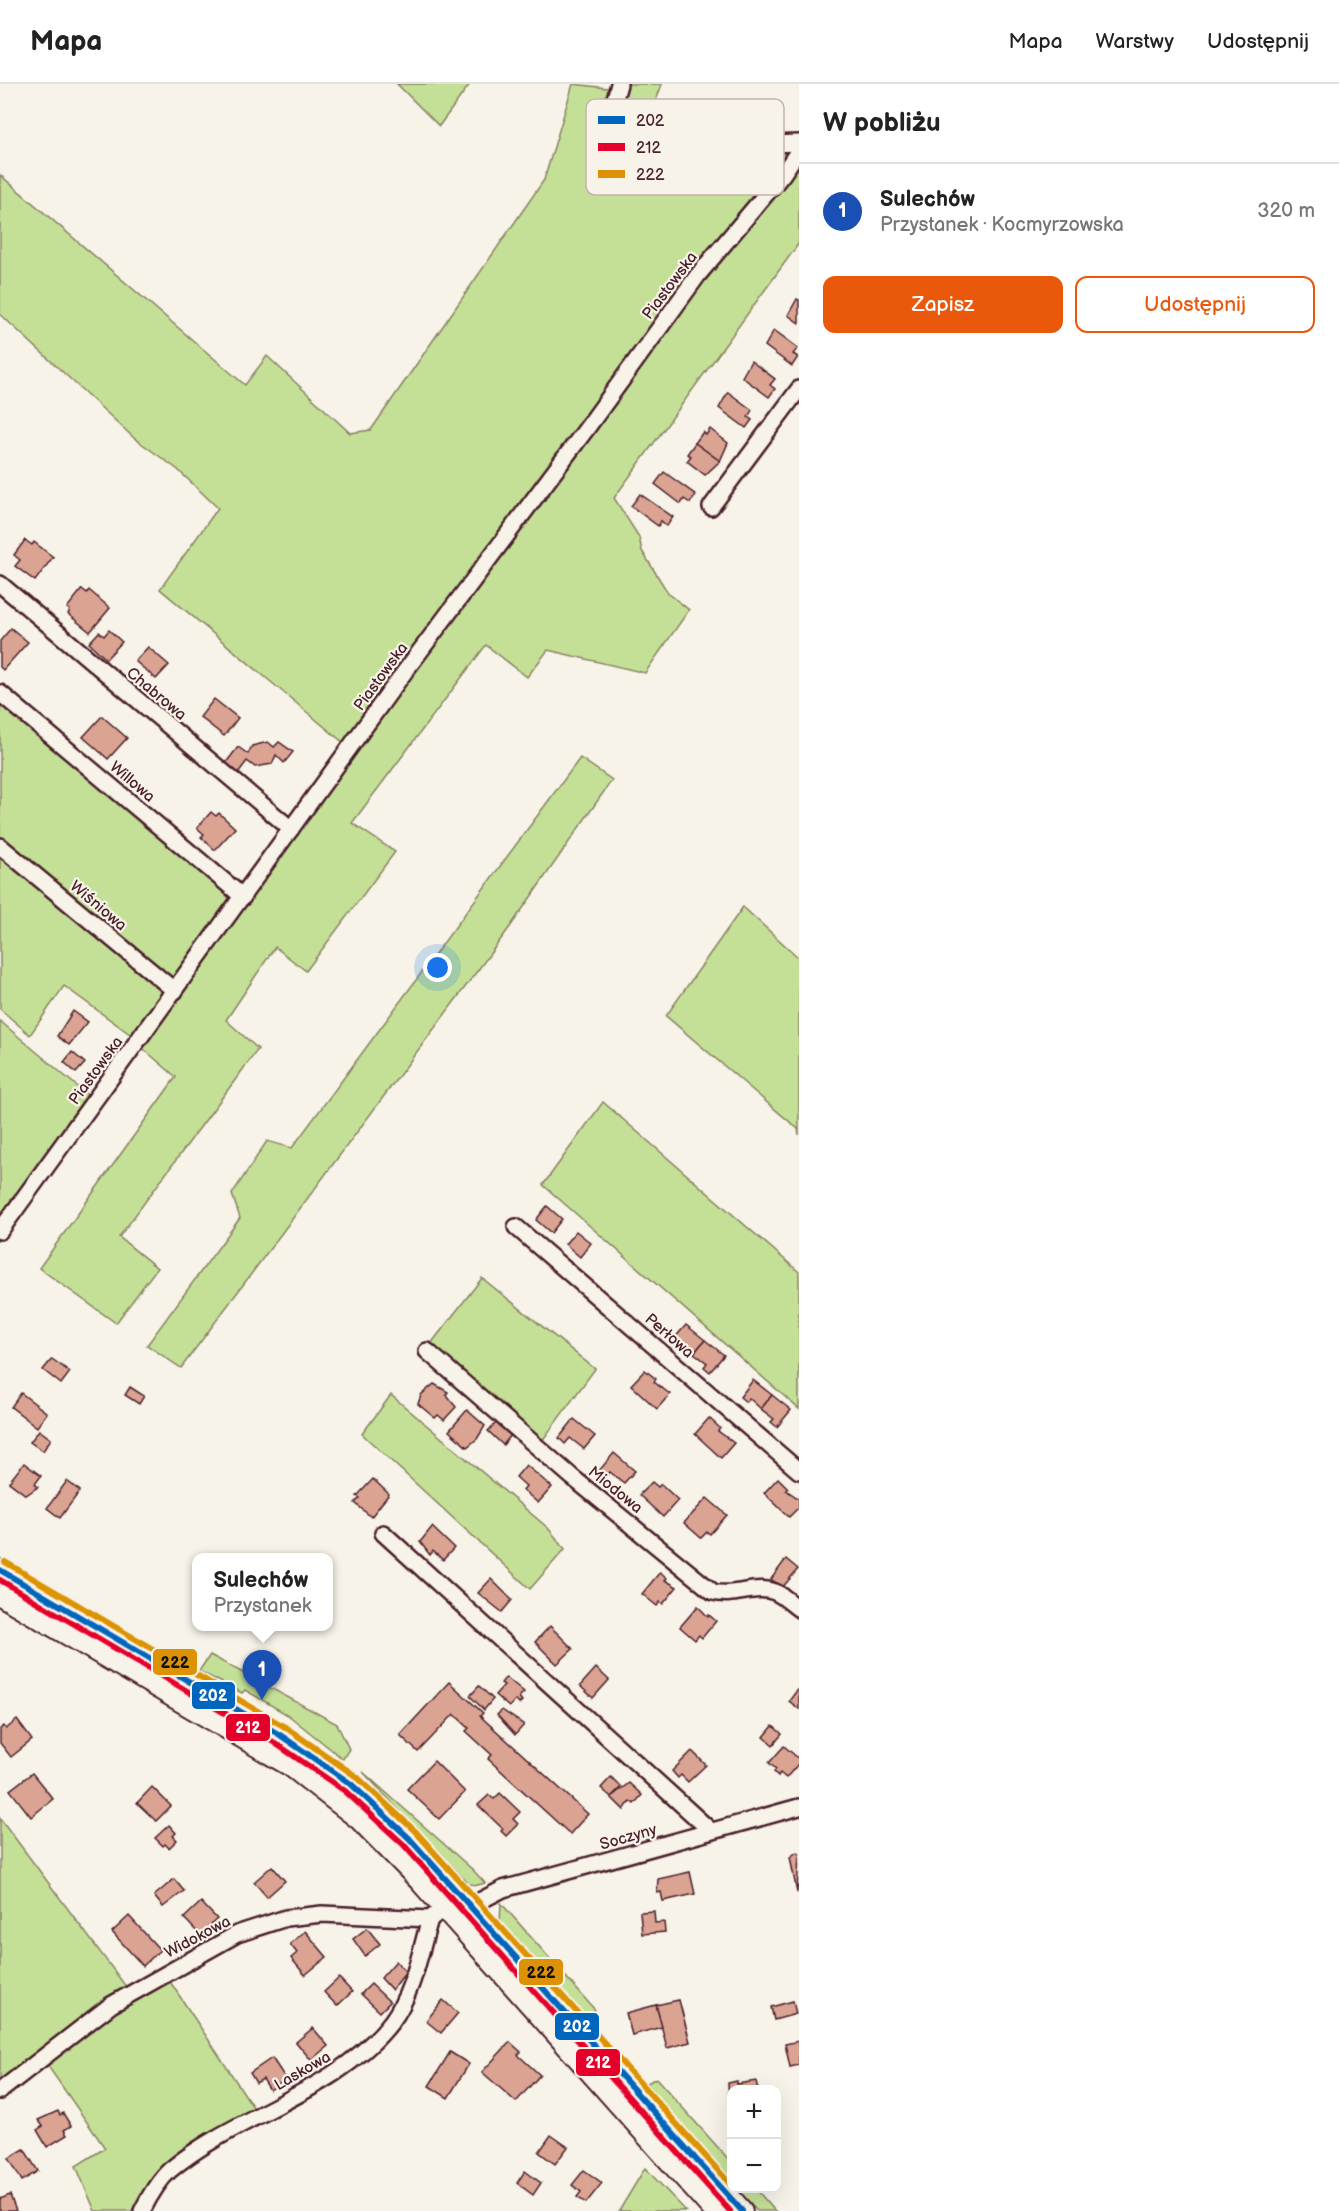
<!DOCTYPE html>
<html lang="pl">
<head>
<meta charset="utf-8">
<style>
  :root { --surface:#fff; --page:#f2f2f2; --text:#222; --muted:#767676; --line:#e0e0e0; --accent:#ea580c }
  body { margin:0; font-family:"Balsamiq Sans",sans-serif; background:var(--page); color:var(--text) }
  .controls { position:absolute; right:18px; bottom:18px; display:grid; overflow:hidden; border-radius:12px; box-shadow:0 6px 24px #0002 }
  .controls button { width:54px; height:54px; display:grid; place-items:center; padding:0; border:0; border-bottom:2px solid var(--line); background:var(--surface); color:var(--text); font:30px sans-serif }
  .you { position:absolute; left:438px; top:884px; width:21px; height:21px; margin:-15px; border:4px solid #fff; border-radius:50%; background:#1a73e8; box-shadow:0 0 0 9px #1a73e833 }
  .badge { display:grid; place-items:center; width:39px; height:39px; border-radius:50%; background:var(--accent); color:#fff; font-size:20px; font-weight:700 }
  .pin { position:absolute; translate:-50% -50px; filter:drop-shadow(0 2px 3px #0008) }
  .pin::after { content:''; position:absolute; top:32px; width:21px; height:18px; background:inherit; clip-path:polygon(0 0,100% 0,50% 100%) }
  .popup { position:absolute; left:192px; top:1469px; width:141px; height:78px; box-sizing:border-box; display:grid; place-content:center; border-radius:12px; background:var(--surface); filter:drop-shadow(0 2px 4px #0005); font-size:20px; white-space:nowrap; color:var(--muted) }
  .popup b { font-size:22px; color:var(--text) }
  .popup::after { content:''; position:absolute; left:50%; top:100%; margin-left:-12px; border:12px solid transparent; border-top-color:var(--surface) }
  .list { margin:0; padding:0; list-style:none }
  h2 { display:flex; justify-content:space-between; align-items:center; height:78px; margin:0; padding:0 24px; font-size:26px }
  h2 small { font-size:20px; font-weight:400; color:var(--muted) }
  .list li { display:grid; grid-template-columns:39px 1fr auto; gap:18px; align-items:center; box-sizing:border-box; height:96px; padding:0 24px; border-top:2px solid var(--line) }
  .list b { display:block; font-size:22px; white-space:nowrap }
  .list p { margin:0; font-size:20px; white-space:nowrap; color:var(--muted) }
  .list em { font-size:20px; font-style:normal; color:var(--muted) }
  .actions { display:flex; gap:12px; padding:18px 24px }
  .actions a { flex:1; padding:14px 0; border:2px solid var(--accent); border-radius:12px; text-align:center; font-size:21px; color:var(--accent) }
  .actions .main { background:var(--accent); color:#fff }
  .map { position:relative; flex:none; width:799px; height:2127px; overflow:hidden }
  header { display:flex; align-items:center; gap:36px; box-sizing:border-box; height:84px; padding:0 30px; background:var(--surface); border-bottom:2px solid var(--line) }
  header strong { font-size:28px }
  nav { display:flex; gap:33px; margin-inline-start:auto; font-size:21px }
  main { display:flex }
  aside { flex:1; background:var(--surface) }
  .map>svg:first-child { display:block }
</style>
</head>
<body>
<header>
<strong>Mapa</strong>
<nav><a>Mapa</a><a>Warstwy</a><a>Udostępnij</a></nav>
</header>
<main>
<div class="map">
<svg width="799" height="2127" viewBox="0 0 799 2127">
  <rect width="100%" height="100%" fill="#f7f3e8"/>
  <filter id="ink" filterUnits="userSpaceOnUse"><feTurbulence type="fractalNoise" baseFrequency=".0167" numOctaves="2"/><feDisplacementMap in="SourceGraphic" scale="12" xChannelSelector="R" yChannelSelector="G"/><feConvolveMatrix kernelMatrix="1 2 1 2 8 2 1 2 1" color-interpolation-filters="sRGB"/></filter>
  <g filter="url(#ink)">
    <g fill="#c4e097" stroke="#878061" stroke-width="1.5">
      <path d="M397,0H470L439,42Z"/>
      <path d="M573,0L615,5L610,20L631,45L798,62L345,660L160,505L218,424L177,385L134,354L0,230V91L245,301L267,272L350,349L371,346L544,96Z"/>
      <path d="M623,0H662L647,42L621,28L618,19Z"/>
      <path d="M799,74V159L614,414L639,453L642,467L668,509L689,526L645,589L548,566L527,593L486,561L352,739L395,768L306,887L275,863L226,936L258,965L119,1153L157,1184L116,1239L39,1184L176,993L139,961L700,195Z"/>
      <path d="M0,616L238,813L174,902L0,758Z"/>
      <path d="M580,674L612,696L510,843L181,1284L147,1261L240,1134L232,1110L267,1057L292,1064Z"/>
      <path d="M0,768L168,909L134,953L64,902L30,951L0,925Z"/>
      <path d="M743,823L799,874V1051L798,1045L666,932Z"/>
      <path d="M0,937L91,1014L0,1140Z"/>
      <path d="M603,1018L799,1188V1325L543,1101Z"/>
      <path d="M482,1194L595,1285L542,1357L430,1261Z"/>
      <path d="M391,1311L548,1444L565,1465L530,1505L362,1350Z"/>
      <path d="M210,1571L337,1640L349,1665L343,1675L288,1631L245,1606L242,1609L199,1587Z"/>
      <path d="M363,1688L473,1786L485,1799L478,1801L469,1800Z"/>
      <path d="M0,1734L127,1904L0,2002Z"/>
      <path d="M501,1819L595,1926L584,1933L500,1840Z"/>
      <path d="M167,1893L257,2029L188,2070L137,2127H95L76,2082L105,2064L45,1978L113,1923Z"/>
      <path d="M656,1994L731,2078V2098L644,2001Z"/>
      <path d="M645,2084L686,2127H619Z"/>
      <path d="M737,2105H756L775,2127H758Z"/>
    </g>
    <g fill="#daa392" stroke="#4a1f2b" stroke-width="1.5">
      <path d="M797,215L799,216V239L788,231Z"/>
      <path d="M774,246L798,264L793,270L798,273L792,282L765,262Z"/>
      <path d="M751,277L775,295L770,301L775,305L769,313L742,293Z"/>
      <path d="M728,308L752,326L748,333L752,336L746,344L719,324Z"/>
      <path d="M710,345L728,359L720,377L695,359L703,348L706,351Z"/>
      <path d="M695,359L720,377L705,391L687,377L691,372L687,370Z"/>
      <path d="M664,388L696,411L690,419L684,415L681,420L655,400Z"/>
      <path d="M640,410L673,433L667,442L661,437L658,442L631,422Z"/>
      <path d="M25,456L32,461L34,458L53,473L35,497L15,482L20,476L14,471Z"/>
      <path d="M82,505L87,509L89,506L110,524L90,548L68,530L70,526L67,524Z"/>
      <path d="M11,544L28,558L3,586L0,583V557Z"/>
      <path d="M109,546L122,558L106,575L89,559L99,548L104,552Z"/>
      <path d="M148,563L169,581L156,595L135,577Z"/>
      <path d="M214,615L238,634L224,652L200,633Z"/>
      <path d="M102,632L127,654L108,675L83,653Z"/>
      <path d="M268,658L274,663L279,658L293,668L284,679L276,671L272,680L255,683L247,677L238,689L225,680L238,663L248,670L252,662Z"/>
      <path d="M211,728L216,732L219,729L235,744L215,766L201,753L204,750L197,744Z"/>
      <path d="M73,927L88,938L69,961L57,952Z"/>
      <path d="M72,968L85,979L76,989L64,978Z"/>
      <path d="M547,1122L562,1135L551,1149L536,1136Z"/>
      <path d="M576,1147L591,1159L580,1173L565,1160Z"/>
      <path d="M686,1241L705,1256L694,1269L682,1259L679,1263L672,1257Z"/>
      <path d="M705,1256L724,1271L710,1288L704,1283L707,1279L694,1269Z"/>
      <path d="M52,1275L70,1288L61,1300L43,1286Z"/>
      <path d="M645,1286L656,1295L654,1298L670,1310L657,1325L631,1301Z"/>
      <path d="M753,1296L772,1311L761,1325L749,1314L746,1318L740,1313Z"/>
      <path d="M434,1300L448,1308L446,1311L456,1323L444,1336L438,1331L435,1334L418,1320L421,1311Z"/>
      <path d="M130,1303L144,1312L139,1320L125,1311Z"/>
      <path d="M21,1309L47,1329L37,1343L11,1323Z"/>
      <path d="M772,1311L791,1326L777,1343L771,1338L774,1335L761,1325Z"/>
      <path d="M467,1326L485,1342L477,1355L467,1363L449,1347Z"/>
      <path d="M709,1334L720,1344L718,1347L734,1359L721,1374L695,1350Z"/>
      <path d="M574,1335L595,1352L584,1365L570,1354L565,1360L559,1354Z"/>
      <path d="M498,1337L512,1350L503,1361L488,1347Z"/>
      <path d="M39,1346L51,1355L43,1367L30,1358Z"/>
      <path d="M614,1369L635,1387L624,1399L610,1388L605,1393L598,1388Z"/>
      <path d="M24,1379L41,1392L35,1400L38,1403L26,1411L9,1398Z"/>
      <path d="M526,1381L552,1403L538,1419L523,1406L526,1402L516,1393Z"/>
      <path d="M778,1394L788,1404L786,1406L799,1415V1423L789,1433L764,1409Z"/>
      <path d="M373,1395L389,1410L371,1433L355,1419L360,1414L357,1412Z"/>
      <path d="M67,1397L80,1407L60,1434L47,1424Z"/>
      <path d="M652,1398L658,1403L661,1400L678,1416L663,1433L639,1411Z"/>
      <path d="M707,1414L727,1431L710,1450L707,1448L701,1454L684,1439Z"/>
      <path d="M432,1443L454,1464L443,1476L433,1467L430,1471L420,1458Z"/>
      <path d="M786,1475L798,1485L782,1504L771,1495Z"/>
      <path d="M660,1488L667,1494L665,1496L677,1503L663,1520L660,1518L657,1522L642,1510Z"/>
      <path d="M491,1495L512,1516L502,1528L478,1509Z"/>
      <path d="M698,1522L708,1533L709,1531L716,1537L702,1554L699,1551L695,1556L680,1543Z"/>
      <path d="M550,1542L573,1565L557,1580L535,1558Z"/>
      <path d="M596,1584L609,1596L593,1614L580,1602Z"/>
      <path d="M506,1593L524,1608L519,1613L522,1617L519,1620L515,1616L509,1623L495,1611L504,1601L501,1599Z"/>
      <path d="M449,1598L483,1629L480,1632L588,1730L570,1750L488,1675L492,1671L466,1647L469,1644L454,1630L418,1668L400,1651Z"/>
      <path d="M479,1602L493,1615L484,1626L470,1612Z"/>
      <path d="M798,1605H799V1625L789,1617Z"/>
      <path d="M502,1626L524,1641L515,1651L497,1631Z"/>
      <path d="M17,1636L32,1656L11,1673L0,1659V1645L4,1642L6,1645Z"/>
      <path d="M773,1642L782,1650L773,1661L764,1653Z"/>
      <path d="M784,1662L799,1675V1679L786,1694L780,1689L778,1692L774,1688L776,1685L769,1679Z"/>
      <path d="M692,1667L706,1681L688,1698L681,1691L678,1694L672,1687Z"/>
      <path d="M434,1677L465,1708L439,1735L407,1705Z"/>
      <path d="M32,1689L53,1715L31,1733L10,1706Z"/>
      <path d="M611,1693L621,1703L611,1713L601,1704Z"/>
      <path d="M629,1699L642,1711L634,1720L630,1717L624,1726L611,1713Z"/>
      <path d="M152,1703L171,1722L156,1737L137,1719Z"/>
      <path d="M500,1709L520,1728L513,1735L518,1740L506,1752L501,1747L503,1745L478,1721L489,1711L494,1715Z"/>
      <path d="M169,1741L176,1749L173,1752L177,1756L169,1764L165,1760L163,1762L155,1754Z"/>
      <path d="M797,1768L799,1770L797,1809L790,1773Z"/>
      <path d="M272,1782L285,1797L267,1813L254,1798Z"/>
      <path d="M690,1788L695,1810L663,1817L661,1808L657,1809L658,1795Z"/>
      <path d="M174,1795L184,1807L163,1823L154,1812Z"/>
      <path d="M201,1818L217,1835L200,1851L184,1834Z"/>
      <path d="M654,1827L655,1839L664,1838L665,1848L642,1850L640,1828Z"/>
      <path d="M129,1832L160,1866L143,1882L112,1848Z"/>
      <path d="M367,1844L380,1860L365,1872L353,1855Z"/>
      <path d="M305,1847L327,1873L305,1891L291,1874L297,1869L290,1860Z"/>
      <path d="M396,1877L406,1888L392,1906L381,1894Z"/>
      <path d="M339,1894L352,1908L337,1922L324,1908Z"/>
      <path d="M371,1900L390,1918L380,1928L361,1910Z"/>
      <path d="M443,1916L458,1929L441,1949L426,1937Z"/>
      <path d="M679,1916L690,1958L667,1964L656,1921Z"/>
      <path d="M793,1917L796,1930L774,1936L771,1923Z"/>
      <path d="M656,1921L662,1943L632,1951L626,1929Z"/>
      <path d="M313,1944L328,1962L311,1976L296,1958Z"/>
      <path d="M799,1957V1981L790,1983L785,1960Z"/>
      <path d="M510,1958L521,1968L518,1971L540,1991L516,2018L482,1988Z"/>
      <path d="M450,1968L469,1980L448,2014L429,2002Z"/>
      <path d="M272,1974L286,1995L270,2006L263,1995L256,1999L250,1989Z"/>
      <path d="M737,1997V2000L756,1997L758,2006H732L729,2018L728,1999Z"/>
      <path d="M58,2027L60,2031L63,2029L71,2042L64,2046L67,2051L47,2063L37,2046L43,2042L38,2036Z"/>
      <path d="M551,2051L568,2063L555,2080L539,2068Z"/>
      <path d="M24,2065L38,2087L22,2097L9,2074Z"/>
      <path d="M584,2086L602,2099L586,2119L577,2113L581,2108L572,2101Z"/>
      <path d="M525,2087L541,2099L533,2111L517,2099Z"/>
      <path d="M10,2111L16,2127H0V2115Z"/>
    </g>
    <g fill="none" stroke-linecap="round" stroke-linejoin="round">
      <g stroke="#4a1f2b" stroke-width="20">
        <g id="minor">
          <path d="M619,0L613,22L617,31L632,42L648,47L736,61L799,59"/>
          <path d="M711,423L799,305"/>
          <path d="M0,500L291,745"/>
          <path d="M0,609L243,813"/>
          <path d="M0,762L175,907"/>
          <path d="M516,1143L799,1387"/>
          <path d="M0,1147L400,594L587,344L698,191L782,91L799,66"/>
          <path d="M427,1267L572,1393L713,1508C734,1514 756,1500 775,1508C784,1512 792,1520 799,1525"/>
          <path d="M383,1449L711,1747"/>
          <path d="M470,1822L503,1805L799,1723"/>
          <path d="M0,2007L111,1921L237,1850L286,1834L322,1830L430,1835L444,1824"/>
          <path d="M142,2127C149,2113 158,2097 170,2086C238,2029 337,2009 392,1937C413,1909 420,1868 430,1835"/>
        </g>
      </g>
      <g stroke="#4a1f2b" stroke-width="24">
        <g id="major">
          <path d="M0,1486L280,1651L351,1700L409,1754L742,2127"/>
          <path d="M0,1511L292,1683L359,1735L419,1796L714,2127"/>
        </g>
      </g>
      <use href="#minor" stroke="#f7f3e8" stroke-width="15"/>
      <use href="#major" stroke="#f7f3e8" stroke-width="20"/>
      <g stroke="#f7f3e8" stroke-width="10">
        <path id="bus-1" d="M0,1486L280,1651L351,1700L409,1754L742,2127"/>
      </g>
      <g stroke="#f7f3e8" stroke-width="10">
        <path id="bus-2" d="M0,1496L275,1659L345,1707L403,1760L730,2127"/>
      </g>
      <g stroke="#f7f3e8" stroke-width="10">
        <path id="bus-3" d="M5,1478L285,1643L357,1693L416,1748L732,2102"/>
      </g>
      <use href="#bus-1" stroke="#0065bd" stroke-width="6"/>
      <use href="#bus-2" stroke="#e4002b" stroke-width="6"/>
      <use href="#bus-3" stroke="#dd9206" stroke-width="6"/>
    </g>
  </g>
  <g text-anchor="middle" stroke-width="4.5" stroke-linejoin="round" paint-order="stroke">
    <g font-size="16" fill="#4a1f2b" stroke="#f7f3e8">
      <text transform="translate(669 201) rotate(-53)" y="6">Piastowska</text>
      <text transform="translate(380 592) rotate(-54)" y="6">Piastowska</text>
      <text transform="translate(157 609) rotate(40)" y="6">Chabrowa</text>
      <text transform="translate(133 697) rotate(40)" y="6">Willowa</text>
      <text transform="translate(99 821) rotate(40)" y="6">Wiśniowa</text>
      <text transform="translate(95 986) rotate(-54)" y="6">Piastowska</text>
      <text transform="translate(670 1251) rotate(41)" y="6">Perłowa</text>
      <text transform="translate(616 1405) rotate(39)" y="6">Miodowa</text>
      <text transform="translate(628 1752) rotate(-16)" y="6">Soczyny</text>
      <text transform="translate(197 1852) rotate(-28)" y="6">Widokowa</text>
      <text transform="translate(302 1986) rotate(-30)" y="6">Laskowa</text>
    </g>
  </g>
  <rect x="586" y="15" width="198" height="96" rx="9" fill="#f7f3e8" stroke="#c3b3af" stroke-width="1.5"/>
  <rect x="598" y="32" width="27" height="8" fill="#0065bd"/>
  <rect x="598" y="59" width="27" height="8" fill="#e4002b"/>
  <rect x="598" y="86" width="27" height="8" fill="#dd9206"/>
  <g font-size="16" fill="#4a1f2b">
    <text x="636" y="42">202</text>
    <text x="636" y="69">212</text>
    <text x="636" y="96">222</text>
  </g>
  <g stroke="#f7f3e8" stroke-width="2">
    <rect x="152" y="1564" width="46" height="28" rx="6" fill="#dd9206"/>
    <rect x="191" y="1597" width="45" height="29" rx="6" fill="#0065bd"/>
    <rect x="225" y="1629" width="46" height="29" rx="6" fill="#e4002b"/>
    <rect x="518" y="1874" width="46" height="28" rx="6" fill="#dd9206"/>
    <rect x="554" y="1928" width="46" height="29" rx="6" fill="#0065bd"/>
    <rect x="575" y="1964" width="46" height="29" rx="6" fill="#e4002b"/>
  </g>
  <g font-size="16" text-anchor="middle" font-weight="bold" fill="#fff">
    <text x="213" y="1617">202</text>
    <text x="248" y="1649">212</text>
    <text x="577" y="1948">202</text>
    <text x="598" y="1984">212</text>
  </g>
  <g font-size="16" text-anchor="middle" font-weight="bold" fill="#111">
    <text x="175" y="1584">222</text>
    <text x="541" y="1894">222</text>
  </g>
</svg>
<div class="controls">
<button>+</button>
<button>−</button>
</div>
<div class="you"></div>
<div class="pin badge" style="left:262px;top:1616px;background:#1a4fb4">1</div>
<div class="popup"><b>Sulechów</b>Przystanek</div>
</div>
<aside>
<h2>W pobliżu<small></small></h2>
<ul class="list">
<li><span class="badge" style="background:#1a4fb4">1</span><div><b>Sulechów</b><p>Przystanek · Kocmyrzowska</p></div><em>320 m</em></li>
</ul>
<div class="actions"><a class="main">Zapisz</a><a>Udostępnij</a></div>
</aside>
</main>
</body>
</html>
